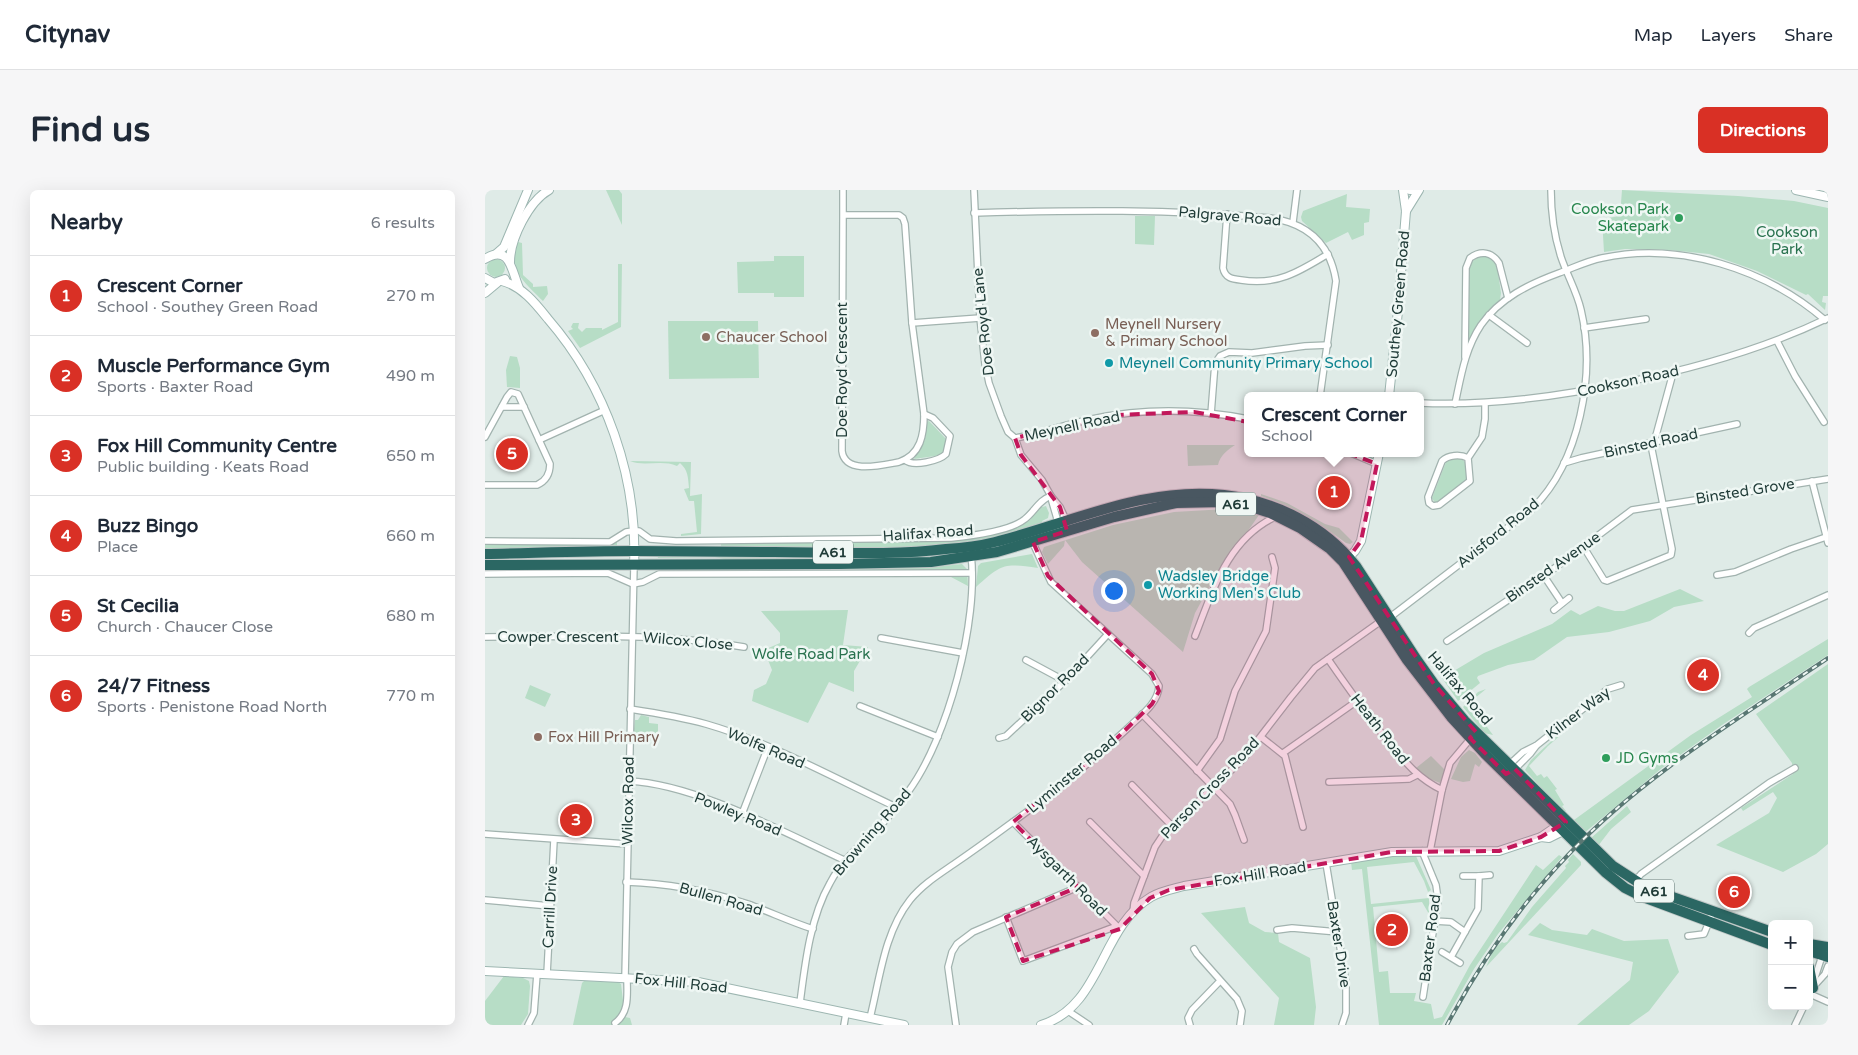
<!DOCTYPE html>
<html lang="en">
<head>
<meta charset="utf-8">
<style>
  :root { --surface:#fff; --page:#f6f6f7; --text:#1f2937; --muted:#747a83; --line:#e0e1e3; --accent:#d93025 }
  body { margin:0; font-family:"Varela Round",sans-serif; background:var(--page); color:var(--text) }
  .controls { position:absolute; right:15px; bottom:15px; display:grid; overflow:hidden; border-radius:8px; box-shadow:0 5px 20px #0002 }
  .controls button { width:45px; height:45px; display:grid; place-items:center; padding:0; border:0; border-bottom:1px solid var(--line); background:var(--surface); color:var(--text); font:25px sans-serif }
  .you { position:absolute; left:628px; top:400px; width:18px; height:18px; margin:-12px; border:4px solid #fff; border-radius:50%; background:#1a73e8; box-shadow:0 0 0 8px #1a73e833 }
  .badge { display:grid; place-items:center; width:32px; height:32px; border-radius:50%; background:var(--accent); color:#fff; font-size:16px; font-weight:700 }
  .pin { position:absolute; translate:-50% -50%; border:2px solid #fff; box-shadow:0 1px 5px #0006 }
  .popup { position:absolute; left:759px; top:202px; width:180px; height:65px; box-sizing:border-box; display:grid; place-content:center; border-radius:8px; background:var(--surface); filter:drop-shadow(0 1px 4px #0005); font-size:16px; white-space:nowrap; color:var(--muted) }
  .popup b { font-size:19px; color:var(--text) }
  .popup::after { content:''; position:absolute; left:50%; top:100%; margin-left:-10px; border:10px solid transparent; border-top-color:var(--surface) }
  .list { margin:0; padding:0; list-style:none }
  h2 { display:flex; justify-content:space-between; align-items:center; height:65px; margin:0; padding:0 20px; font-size:21px }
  h2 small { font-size:16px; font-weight:400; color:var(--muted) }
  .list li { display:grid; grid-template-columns:32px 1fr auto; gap:15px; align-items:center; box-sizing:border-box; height:80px; padding:0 20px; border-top:1px solid var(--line) }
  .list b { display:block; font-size:19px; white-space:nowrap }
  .list p { margin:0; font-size:16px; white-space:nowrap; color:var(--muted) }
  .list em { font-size:16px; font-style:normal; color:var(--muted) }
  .map { position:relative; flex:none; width:1343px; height:835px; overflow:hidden; border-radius:8px }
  header { display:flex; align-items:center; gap:30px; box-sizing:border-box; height:70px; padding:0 25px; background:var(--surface); border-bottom:1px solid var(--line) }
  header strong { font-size:24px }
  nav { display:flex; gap:28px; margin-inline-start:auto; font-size:18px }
  .intro { display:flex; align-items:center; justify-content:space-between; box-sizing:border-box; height:120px; padding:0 30px }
  h1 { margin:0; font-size:35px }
  .button { padding:12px 22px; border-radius:8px; background:var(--accent); color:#fff; font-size:18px; font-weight:700 }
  main { display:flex; gap:30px; padding:0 30px }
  aside { flex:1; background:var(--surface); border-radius:8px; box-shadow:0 5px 20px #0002 }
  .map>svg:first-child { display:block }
</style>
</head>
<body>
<header>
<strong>Citynav</strong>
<nav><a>Map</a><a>Layers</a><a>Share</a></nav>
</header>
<div class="intro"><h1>Find us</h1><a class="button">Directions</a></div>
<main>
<aside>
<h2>Nearby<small>6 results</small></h2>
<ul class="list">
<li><span class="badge">1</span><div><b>Crescent Corner</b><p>School · Southey Green Road</p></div><em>270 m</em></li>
<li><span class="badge">2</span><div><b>Muscle Performance Gym</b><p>Sports · Baxter Road</p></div><em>490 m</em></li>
<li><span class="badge">3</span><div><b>Fox Hill Community Centre</b><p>Public building · Keats Road</p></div><em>650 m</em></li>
<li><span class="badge">4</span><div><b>Buzz Bingo</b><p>Place</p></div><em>660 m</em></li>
<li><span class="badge">5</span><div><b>St Cecilia</b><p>Church · Chaucer Close</p></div><em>680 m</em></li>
<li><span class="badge">6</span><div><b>24/7 Fitness</b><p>Sports · Penistone Road North</p></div><em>770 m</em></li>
</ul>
</aside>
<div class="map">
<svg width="1343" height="835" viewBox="0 0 1343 835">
  <rect width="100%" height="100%" fill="#dfebe7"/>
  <g fill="#b7ddc6">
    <path d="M121,0H134L137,4V35Z"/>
    <path d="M1137,0L1253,6L1309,11L1343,18V106H1338L1337,112L1341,113L1340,120L1323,104L1321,105L1272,81L1224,64L1185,60L1140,59L1119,62L1117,29L1135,26Z"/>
    <path d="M862,4L861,17L885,19L884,32L879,33V45L867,50L863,42L841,53L817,31L816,27L818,21Z"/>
    <path d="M650,26H670L669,55L650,54Z"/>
    <path d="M33,52L37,53L38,85L48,94V97L62,96L63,104L58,111C40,93 22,80 33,52Z"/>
    <path d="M289,66H319V107H289V103H253L252,72L289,71Z"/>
    <path d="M995,66H1003L1009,70L1012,75L1016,103L1015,110L997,130L982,155L984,79L986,72Z"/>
    <circle cx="11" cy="78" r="9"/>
    <path d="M133,74H137L136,137L95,158L83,141L88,139L86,137L88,133H94L93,138L97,142L101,138H117V140L133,132Z"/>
    <path d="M183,131H273L274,188L184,189Z"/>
    <path d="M25,166L32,167L35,178V198L22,197L21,180Z"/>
    <path d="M444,231L462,250L457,265L429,269L440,249L441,232Z"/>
    <path d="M702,255H750C742,260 735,266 733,275L703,276Z"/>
    <path d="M976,268L982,274L984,289L954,313H950L947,308L961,272L964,269Z"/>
    <path d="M145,271L206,272L205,306L217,304L216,344L196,346V344L212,342L209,311H204L199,299L204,298C203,287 203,280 195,273L192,276C177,269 160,277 145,271Z"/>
    <path d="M776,304L802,313L840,334L854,338L868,352L865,354L861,353C831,331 812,318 776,306Z"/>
    <path d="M557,314V317L561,316L564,323L563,328L557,331L558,333L512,348L480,355L419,358L245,359L236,357V351L288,353L348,350L439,351L472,350L525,337L545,330Z"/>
    <path d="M741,319L774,325L726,394L710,423L698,462L597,372L580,350L579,356L563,374L557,362L559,357L628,335L689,322Z"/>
    <path d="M132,351V358L0,360V354H63Z"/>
    <path d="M475,362L449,369L247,371L230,367L173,368L172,365Z"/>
    <path d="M547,364L553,378C518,373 517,374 491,397L493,376L496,373Z"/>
    <path d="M477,374L482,379L483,396L466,387L465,380L234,381L244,379L449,377Z"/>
    <path d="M1195,399L1219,411L1189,417L1165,431L1124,442L1082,447L1049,470L1023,475L993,486L992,488L995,493L973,511L957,488L999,463L1067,434L1086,420L1095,425L1113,416L1130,421H1139Z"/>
    <path d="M363,420L358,455L383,457L369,481V502L344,492L323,533L267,511L269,500L281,494L287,480L279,460L295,453V443L276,421Z"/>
    <path d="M1343,449V465L1237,535L1177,578L1098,644L1089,635V630L1206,545L1267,507L1262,499L1264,497Z"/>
    <path d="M1343,474V654L1331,664L1298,682L1231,655L1284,623L1292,608L1288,602L1258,621L1256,618L1308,584L1307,573L1271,524Z"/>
    <path d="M45,495L66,504L60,517L40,508Z"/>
    <path d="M1001,499L984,513L1008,545L999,543L978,517L993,502Z"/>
    <path d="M156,525L164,527V533L173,534V552L148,547L150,530H153Z"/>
    <path d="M1076,542L1077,544L1063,556L1044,576L1052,586L1056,584L1059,588L1062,586L1072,599L1070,600L1079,615L1077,616L1081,621H1077L1040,580L1046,570Z"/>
    <path d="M984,560L990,563L997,572L994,577L990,574L985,591L978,592L966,589L976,567Z"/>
    <path d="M946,566L960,580L955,593L943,588L931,578Z"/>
    <path d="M1142,616L1146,622L1126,639L1113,656L1105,649Z"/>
    <path d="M923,664L931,666L946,700L943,702L939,691L929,672L882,677L886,714L944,708V724L937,712L888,717L894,782L903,781L905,803H931L929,811L946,814L949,829L957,827L985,775L1051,675L1058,680L1074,665L1077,667L1013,744L989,779L957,835H894L877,679L867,680L866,672L895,667Z"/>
    <path d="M1088,664L1096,672V675L1001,777L1009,759L1017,752L1019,753L1022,752L1047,717L1081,678L1080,676L1084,672L1083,670Z"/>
    <path d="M760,717L764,733L780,742L793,743L794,752L825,768L831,817L829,835H789L794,808L716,723Z"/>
    <path d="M1055,733L1067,740L1102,745L1107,739L1139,751L1183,749L1194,782L1164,821L1144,835H1092L1145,790L1148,772L1043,745Z"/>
    <path d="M19,786L38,788L44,791L45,796L43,824L36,835H0V811Z"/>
    <path d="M99,791L133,792L136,794L140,827L145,828L147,835H88L97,793Z"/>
  </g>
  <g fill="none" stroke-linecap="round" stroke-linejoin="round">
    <g stroke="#a2b3af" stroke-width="8">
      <g id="street">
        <path d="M489,0L495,128L500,174L504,193L516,226L523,242L530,248L536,265L557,290L566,306L575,317L581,330"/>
        <path d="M489,23C588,20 687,19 785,28C822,33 845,53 851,91L835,206"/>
        <path d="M742,24L738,78C740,88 747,89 756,90C791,96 814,82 843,64"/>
        <path d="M358,25H414L418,28L420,34L427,133L439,224C439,244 436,265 414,272C397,275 360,285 357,261L358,25V0"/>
        <path d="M808,32L812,0"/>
        <path d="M1004,125L1042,153"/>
        <path d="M427,133L495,128"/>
        <path d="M1099,138L1161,129"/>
        <path d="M1292,151L1310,186L1339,232"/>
        <path d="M980,167L981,78L985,68C996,60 1007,62 1014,73L1023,108"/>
        <path d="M935,213C1005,216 1073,207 1142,192C1211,178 1279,159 1343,128"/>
        <path d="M970,214C976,186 980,159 996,135C1015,108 1044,94 1074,83C1088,78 1102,71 1117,68C1194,51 1281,79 1340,130"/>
        <path d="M17,217H39"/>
        <path d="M726,224L730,173L735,166L744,162L767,163L820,156L843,155"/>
        <path d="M0,247L22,207L26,202L33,204L65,274C65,284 61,291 52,295H0"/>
        <path d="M530,248C556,244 581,234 607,229C659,218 712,219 763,229"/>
        <path d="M54,250L120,220"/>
        <path d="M866,263L892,274"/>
        <path d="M983,268C975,264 963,265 957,271L943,307L944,313L948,316L954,315L985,291L983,268L997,247L1000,229V213"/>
        <path d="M420,270C428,277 454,271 461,264L465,246L448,228L439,224"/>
        <path d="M1079,273L1096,268L1252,234"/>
        <path d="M1327,291L1343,353"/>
        <path d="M566,308L573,332"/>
        <path d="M0,351L125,352L141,342L148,341H154L165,349L191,351L466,348C485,346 526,341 540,329C550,321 554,310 566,306"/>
        <path d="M1098,356L1119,390L1122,391L1186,365L1187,359L1167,260L1188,183"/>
        <path d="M0,384L123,383L148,394L158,392L174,384L487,383"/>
        <path d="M1232,385L1250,382L1306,359L1341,347"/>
        <path d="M1059,386L1077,413"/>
        <path d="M1069,420L1084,408"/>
        <path d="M904,428L1047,319C1095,272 1111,184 1096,120C1092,102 1082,85 1076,67C1069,45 1066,23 1066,0"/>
        <path d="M1264,443L1269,438L1343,405"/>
        <path d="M710,446C728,400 743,348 792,326"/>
        <path d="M0,447C86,447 174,442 259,457"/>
        <path d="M396,448L478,463"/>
        <path d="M962,451L1059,386L1147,320L1343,289"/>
        <path d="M843,469C863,498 883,526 905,554C921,573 934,589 957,600"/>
        <path d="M541,470L580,491"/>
        <path d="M375,516L453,547"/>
        <path d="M145,519C171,523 196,527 221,534C287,553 349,588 411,617"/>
        <path d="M657,524L745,614L750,625L759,650"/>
        <path d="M776,547L800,566L818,637"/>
        <path d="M514,548L521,546L580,491L623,444"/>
        <path d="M798,563L872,511"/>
        <path d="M1025,574L1038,562L1052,555L1123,499L1136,495"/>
        <path d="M1030,579L1045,564L1051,556"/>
        <path d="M712,581L735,549L750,501L781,441L790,378L787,367"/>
        <path d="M144,591C210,594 298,642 359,670"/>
        <path d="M844,592L924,589L932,585"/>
        <path d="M647,595L686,635"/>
        <path d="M257,624L283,557"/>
        <path d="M528,632L635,739"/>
        <path d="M605,632L659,686"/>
        <path d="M0,644L142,654"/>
        <path d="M937,661L951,695L953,710L938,807"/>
        <path d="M945,661L957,600L965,573L986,548"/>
        <path d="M841,673L861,793V823L857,835"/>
        <path d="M994,686L1005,685"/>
        <path d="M1150,691L1156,684L1284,593L1310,578"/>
        <path d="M141,692C183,693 223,701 263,714C285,722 306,732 328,739"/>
        <path d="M0,710L65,716"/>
        <path d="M648,722L649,713L670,657L678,645L759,568L806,507L830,478L896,431"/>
        <path d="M521,727L538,771L632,736"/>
        <path d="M949,731L966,732L980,742L993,719L994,686H978"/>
        <path d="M792,740L807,738L853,742"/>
        <path d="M1203,746L1219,744L1228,722"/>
        <path d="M709,759L712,764L752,809L757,821L755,835"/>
        <path d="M957,762L975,773"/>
        <path d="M966,767L980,742"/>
        <path d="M62,784L69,650"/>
        <path d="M140,788L149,375"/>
        <path d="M1329,796L1340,784L1343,776"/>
        <path d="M1325,804L1343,812"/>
        <path d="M1324,806L1336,769"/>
        <path d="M315,813C320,774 325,728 345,693C358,668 378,653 397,634C407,624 415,612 423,602C463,548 494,430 486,364"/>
        <path d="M583,821L604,835"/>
        <path d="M385,828C395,788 399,743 425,710C437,695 453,685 469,674C488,661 506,648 525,634C566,605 606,572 643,538C655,526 673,514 674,496L667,484L566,392L547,351"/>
        <path d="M130,833C145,822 142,804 142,788"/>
        <path d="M43,835L49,823L52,784"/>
        <path d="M359,835L361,823"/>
        <path d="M471,835L463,777L467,762L472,754L488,742L593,697"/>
        <path d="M705,835L703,828L707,820L735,791"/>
        <path d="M1310,835L1319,816"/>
      </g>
    </g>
    <g stroke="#9db6b1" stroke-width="10">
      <g id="secondary">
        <path d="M925,0H932"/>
        <path d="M1311,0L1343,7"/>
        <path d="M921,21L934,0"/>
        <path d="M11,64L19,57L43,0"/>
        <path d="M0,69C25,53 27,82 34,98"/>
        <path d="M25,72C25,49 44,11 64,0"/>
        <path d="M0,88L9,93L20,89"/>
        <path d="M17,91C37,96 51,114 63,129C121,196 153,287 149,375"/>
        <path d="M0,103L12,93"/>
        <path d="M904,206L913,121L921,21L918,0"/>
        <path d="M860,371L870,361L876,351L894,263"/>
        <path d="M1056,647L1072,636"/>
        <path d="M0,781L213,792L419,835"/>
        <path d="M556,835C617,817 615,737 666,707C676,701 688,699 699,696L907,662L1014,661L1056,647L1064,648L1078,641"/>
      </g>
    </g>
    <g stroke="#c0c8c7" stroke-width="12">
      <g id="highway">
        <path d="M0,364C50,363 99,361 149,361C196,361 243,362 289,362C346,362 405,366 461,359C477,358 494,356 510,352C586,333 659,296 739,305C790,311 839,335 871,376L932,470L949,494L980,531L1128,676L1162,698L1287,742"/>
        <path d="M0,375L354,374L446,372L512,362L629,327L691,313L738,312L766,317L785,323L815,338L845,359L858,372L922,470L966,527L1001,565L1120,682L1140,698L1158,707L1287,755"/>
        <path d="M1324,754L1343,757"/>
        <path d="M1324,761L1343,767"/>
        <path d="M1324,777L1328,798"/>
      </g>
    </g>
    <use href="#street" stroke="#fff" stroke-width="5.5"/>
    <use href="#secondary" stroke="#fff" stroke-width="8"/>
    <use href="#highway" stroke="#2b6763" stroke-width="10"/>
    <g stroke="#597773" stroke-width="4">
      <path id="rail" d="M962,835C995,773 1034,716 1083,665C1155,588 1256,527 1343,468"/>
    </g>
    <use href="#rail" stroke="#eff7f4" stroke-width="2" stroke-dasharray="5.5" stroke-linecap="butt"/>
  </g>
  <path fill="#c2185b" fill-opacity="0.2" stroke="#c2185b" stroke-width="4" stroke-dasharray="10 6" stroke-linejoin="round" d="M709,222L801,239L892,274L876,351L864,367L949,494L991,542L985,548L1021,584L1030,579L1081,632L1056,647L1014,661L907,662L684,700L665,708L635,739L538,771L521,727L593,697L528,632L632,548L667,514L674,501L667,484L563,386L548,352L582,341L575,317L536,265L530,248L630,225Z"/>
  <g fill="#2e9e5b" stroke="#eff7f4" stroke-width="2">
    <circle cx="1194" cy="28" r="5"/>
    <circle cx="1121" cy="568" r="5"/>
  </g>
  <g fill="#8d6e63" stroke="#eff7f4" stroke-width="2">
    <circle cx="610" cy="143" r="5"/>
    <circle cx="221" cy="147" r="5"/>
    <circle cx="53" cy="547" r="5"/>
  </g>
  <g fill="#0f9aa8" stroke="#eff7f4" stroke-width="2">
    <circle cx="624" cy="173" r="5"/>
    <circle cx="663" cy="395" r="5"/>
  </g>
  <g text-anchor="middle" stroke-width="5" stroke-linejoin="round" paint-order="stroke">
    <g fill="#eff7f4" stroke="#5d7370" stroke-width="1">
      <rect x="731" y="302.5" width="40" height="23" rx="4"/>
      <rect x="328" y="350.5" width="40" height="23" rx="4"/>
      <rect x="1149" y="689.5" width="40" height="23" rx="4"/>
    </g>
    <g font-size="14" font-weight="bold" fill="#1f3b37">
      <text x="751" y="319">A61</text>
      <text x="348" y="367">A61</text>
      <text x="1169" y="706">A61</text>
    </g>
    <g font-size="15" fill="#27864d" stroke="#eff7f4" text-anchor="end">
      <text x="1184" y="24">Cookson Park<tspan x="1184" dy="17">Skatepark</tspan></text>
      <text x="1131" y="573" text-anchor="start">JD Gyms</text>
    </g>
    <g font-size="15" fill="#1f3b37" stroke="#eff7f4">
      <text transform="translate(745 26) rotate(5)" y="5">Palgrave Road</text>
      <text transform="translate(913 114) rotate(-85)" y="5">Southey Green Road</text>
      <text transform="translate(498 132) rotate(-96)" y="5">Doe Royd Lane</text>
      <text transform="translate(357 180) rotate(-90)" y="5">Doe Royd Crescent</text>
      <text transform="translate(1143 191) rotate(-12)" y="5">Cookson Road</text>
      <text transform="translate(587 236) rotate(-12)" y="5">Meynell Road</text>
      <text transform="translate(1166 253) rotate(-12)" y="5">Binsted Road</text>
      <text transform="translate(1260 301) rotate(-9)" y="5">Binsted Grove</text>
      <text transform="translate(443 343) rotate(-4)" y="5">Halifax Road</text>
      <text transform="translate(1013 343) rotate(-39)" y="5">Avisford Road</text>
      <text transform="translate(1068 377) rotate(-35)" y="5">Binsted Avenue</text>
      <text x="73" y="452">Cowper Crescent</text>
      <text transform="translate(203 451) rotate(5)" y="5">Wilcox Close</text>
      <text transform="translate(570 498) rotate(-45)" y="5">Bignor Road</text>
      <text transform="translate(975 498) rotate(50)" y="5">Halifax Road</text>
      <text transform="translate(1093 523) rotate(-37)" y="5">Kilner Way</text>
      <text transform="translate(895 539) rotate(52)" y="5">Heath Road</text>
      <text transform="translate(281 558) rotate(23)" y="5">Wolfe Road</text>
      <text transform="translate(587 584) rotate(-40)" y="5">Lyminster Road</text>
      <text transform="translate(725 598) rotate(-46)" y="5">Parson Cross Road</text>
      <text transform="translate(143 611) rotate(-89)" y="5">Wilcox Road</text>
      <text transform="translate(253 624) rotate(22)" y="5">Powley Road</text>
      <text transform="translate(387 642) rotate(-49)" y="5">Browning Road</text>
      <text transform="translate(775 684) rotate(-9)" y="5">Fox Hill Road</text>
      <text transform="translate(582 686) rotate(45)" y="5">Aysgarth Road</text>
      <text transform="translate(236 709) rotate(16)" y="5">Bullen Road</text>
      <text transform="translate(65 717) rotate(-87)" y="5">Carrill Drive</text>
      <text transform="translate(945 748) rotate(-83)" y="5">Baxter Road</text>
      <text transform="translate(854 754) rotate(81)" y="5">Baxter Drive</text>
      <text transform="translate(196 793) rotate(6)" y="5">Fox Hill Road</text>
    </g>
    <g font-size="15" fill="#29724f" stroke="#eff7f4">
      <text x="1302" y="47">Cookson<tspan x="1302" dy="17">Park</tspan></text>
      <text x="326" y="469">Wolfe Road Park</text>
    </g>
    <g font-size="15" fill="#785e54" stroke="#eff7f4" text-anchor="start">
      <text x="620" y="139">Meynell Nursery<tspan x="620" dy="17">&amp; Primary School</tspan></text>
      <text x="231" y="152">Chaucer School</text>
      <text x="63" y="552">Fox Hill Primary</text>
    </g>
    <g font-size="15" fill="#0d838f" stroke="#eff7f4" text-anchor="start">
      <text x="634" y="178">Meynell Community Primary School</text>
      <text x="673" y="391">Wadsley Bridge<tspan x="673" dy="17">Working Men's Club</tspan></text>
    </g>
  </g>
</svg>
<div class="controls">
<button>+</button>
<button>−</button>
</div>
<div class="you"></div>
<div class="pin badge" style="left:849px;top:302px">1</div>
<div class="popup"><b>Crescent Corner</b>School</div>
<div class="pin badge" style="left:907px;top:740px">2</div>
<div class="pin badge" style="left:91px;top:630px">3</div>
<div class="pin badge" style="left:1218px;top:485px">4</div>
<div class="pin badge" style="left:27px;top:264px">5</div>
<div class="pin badge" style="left:1249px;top:702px">6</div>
</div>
</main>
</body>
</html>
